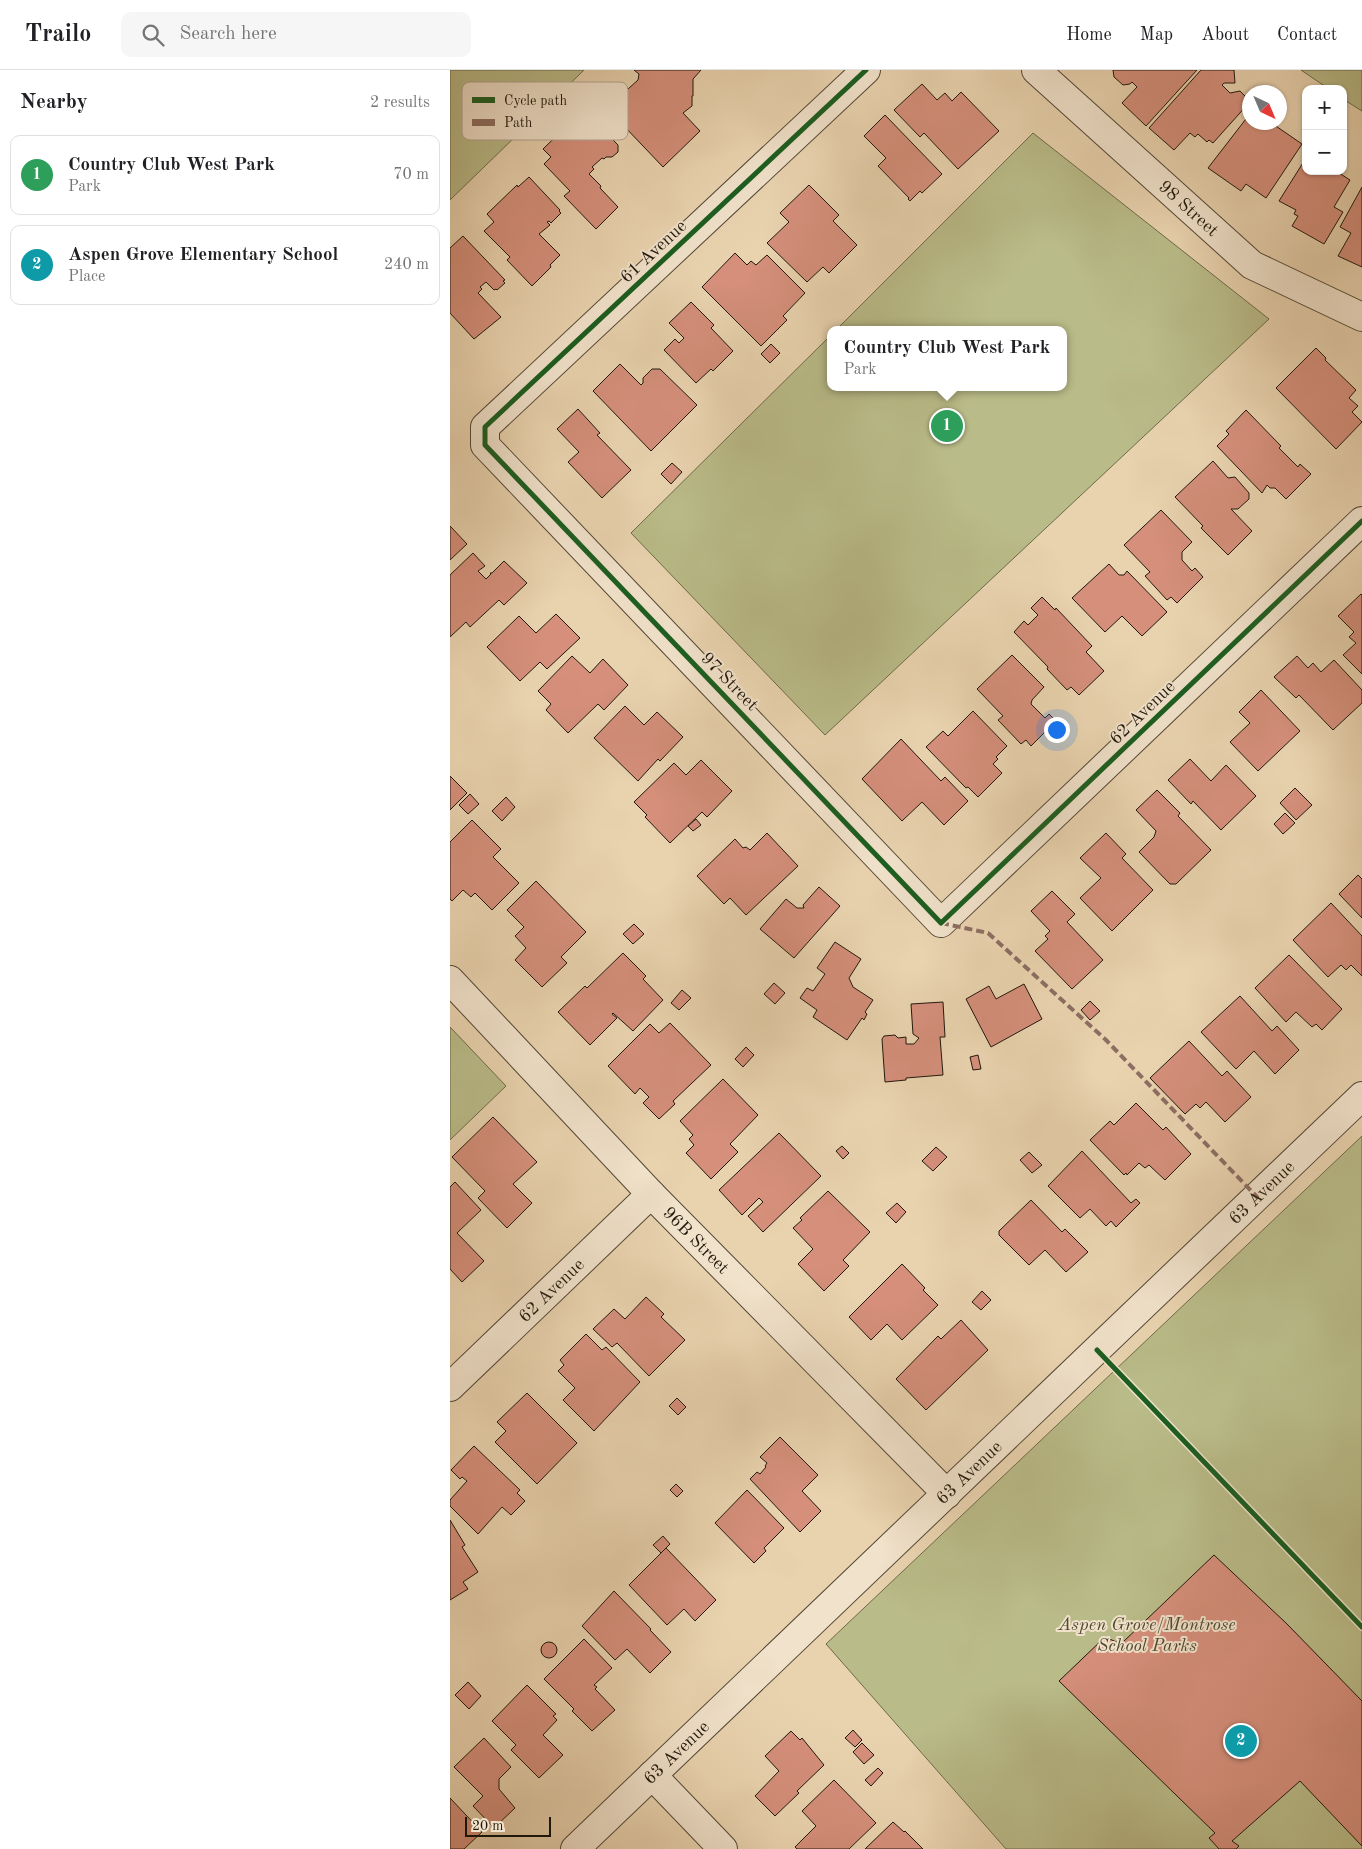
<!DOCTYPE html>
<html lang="en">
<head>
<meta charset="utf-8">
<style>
  :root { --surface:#fff; --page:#f6f6f6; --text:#202124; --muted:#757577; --line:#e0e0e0; --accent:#1a73e8 }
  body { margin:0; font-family:"Old Standard TT",serif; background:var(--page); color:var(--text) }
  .controls { position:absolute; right:15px; top:15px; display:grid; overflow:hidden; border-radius:10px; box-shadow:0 1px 4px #0004 }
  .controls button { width:45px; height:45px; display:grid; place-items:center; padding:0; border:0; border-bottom:1px solid var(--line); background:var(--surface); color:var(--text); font:25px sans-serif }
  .compass { position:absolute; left:792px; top:15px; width:45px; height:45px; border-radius:50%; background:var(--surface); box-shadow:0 1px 4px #0004; rotate:136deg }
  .scale { position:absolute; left:15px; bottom:12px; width:86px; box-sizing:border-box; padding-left:5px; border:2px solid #21180c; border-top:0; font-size:14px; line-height:18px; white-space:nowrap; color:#21180c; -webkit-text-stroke:4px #f1e2cb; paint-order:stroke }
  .you { position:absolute; left:606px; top:659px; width:18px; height:18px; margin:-12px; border:4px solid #fff; border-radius:50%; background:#1a73e8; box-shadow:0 0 0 8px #1a73e833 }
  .badge { display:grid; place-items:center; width:32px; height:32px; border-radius:50%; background:var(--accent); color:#fff; font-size:16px; font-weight:700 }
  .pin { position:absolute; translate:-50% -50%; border:2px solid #fff; box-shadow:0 1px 5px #0006 }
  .popup { position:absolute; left:377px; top:256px; width:240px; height:65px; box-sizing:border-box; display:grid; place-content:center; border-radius:10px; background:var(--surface); filter:drop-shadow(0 1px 4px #0005); font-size:16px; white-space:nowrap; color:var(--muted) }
  .popup b { font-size:19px; color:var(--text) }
  .popup::after { content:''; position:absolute; left:50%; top:100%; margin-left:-10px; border:10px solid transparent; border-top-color:var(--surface) }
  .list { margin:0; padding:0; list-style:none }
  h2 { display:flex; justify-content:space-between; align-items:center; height:65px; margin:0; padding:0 20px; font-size:21px }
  h2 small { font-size:16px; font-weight:400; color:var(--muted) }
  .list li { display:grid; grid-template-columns:32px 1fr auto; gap:15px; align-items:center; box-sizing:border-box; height:80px; margin:0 10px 10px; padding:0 10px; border:1px solid var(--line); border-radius:10px }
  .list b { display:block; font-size:19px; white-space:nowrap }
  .list p { margin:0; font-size:16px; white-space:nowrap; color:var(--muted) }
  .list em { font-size:16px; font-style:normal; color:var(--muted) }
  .icon { flex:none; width:28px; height:28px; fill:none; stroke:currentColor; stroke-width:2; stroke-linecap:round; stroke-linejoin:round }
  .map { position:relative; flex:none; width:912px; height:1779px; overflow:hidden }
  header { display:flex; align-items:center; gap:30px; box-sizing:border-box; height:70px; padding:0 25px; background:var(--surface); border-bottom:1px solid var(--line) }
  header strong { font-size:24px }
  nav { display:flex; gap:28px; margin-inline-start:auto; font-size:18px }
  .search { width:350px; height:45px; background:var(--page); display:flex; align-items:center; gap:12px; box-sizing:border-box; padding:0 18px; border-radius:10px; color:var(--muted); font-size:19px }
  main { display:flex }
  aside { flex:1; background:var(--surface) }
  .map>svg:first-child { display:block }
</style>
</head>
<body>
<header>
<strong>Trailo</strong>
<div class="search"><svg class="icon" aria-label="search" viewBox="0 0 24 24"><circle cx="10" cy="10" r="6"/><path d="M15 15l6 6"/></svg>Search here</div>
<nav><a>Home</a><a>Map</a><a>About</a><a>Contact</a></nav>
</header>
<main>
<aside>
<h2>Nearby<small>2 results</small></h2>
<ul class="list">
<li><span class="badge" style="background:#2e9e5b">1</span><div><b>Country Club West Park</b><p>Park</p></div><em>70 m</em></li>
<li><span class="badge" style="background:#0f9aa8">2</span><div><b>Aspen Grove Elementary School</b><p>Place</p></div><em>240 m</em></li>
</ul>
</aside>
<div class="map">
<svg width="912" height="1779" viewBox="0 0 912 1779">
  <rect width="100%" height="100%" fill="#e9d3af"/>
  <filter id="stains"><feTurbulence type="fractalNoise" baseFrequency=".004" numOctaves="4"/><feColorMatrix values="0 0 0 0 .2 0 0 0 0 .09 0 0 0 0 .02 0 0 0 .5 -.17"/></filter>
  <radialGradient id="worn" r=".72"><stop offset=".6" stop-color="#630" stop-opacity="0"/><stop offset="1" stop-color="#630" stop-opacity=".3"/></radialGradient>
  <g fill="#b9bb88" stroke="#6d6a4a">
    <path d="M0,0H134L0,130Z"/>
    <path d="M851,0H912V41L893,29V19H879Z"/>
    <path d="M583,63L819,249L375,665L181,463L381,265V317H613V260H386Z"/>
    <path d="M0,957L56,1016L0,1070Z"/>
    <path d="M912,1066V1779H556L376,1574Z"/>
  </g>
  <g fill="#d58f7b" stroke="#21180c">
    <path d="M184,0H251L243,9V26H242V36L233,43L250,61L213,97L153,34L152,29L167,15L174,16L178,19L188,10L189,4Z"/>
    <path d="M663,0H747L696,56L672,33L687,17L682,12L680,14L673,15L664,7Z"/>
    <path d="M751,0H784L785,13H774L772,15L780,23L790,21L797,28L798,34L763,73L759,70L757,72L748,64L745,67L740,63L724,80L699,58Z"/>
    <path d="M472,14L487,30L495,23L502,31L511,22L549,61L508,99L474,63L470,67L444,40Z"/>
    <path d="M136,42L168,75V82L162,87H156L154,89L152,88L142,97L144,99L139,104L151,116L150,118L168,137L146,159L114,126L120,121L94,94L101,87L93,79L123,50L125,52Z"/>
    <path d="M435,45L492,104L472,123L470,121L460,131L458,129L459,128L428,96L436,88L414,66Z"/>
    <path d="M799,45V52H820L852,74L816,128L796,114L791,121L758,98Z"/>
    <path d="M856,88V101H886L900,110L884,137L893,142L874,174L842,156L848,146L844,144L846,140L829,131Z"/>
    <path d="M79,107L110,140L109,141L111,143L101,153L99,151L97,152L100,155L89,164L110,185L100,195L101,197L82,216L57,190L60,187L34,161L44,152L37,144L67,115L68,117Z"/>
    <path d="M359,115L389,145L383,151L407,175L379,203L373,197L357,212L317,173L339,152L330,143Z"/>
    <path d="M912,117V197L888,186L901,163L890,157Z"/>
    <path d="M13,166L55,210L53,211L55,213L47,220L46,219L44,220L36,212L30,217L32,219L28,223L51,247L24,269L0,243V178Z"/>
    <path d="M285,183L297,195L301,191L306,195L317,185L355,223L333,246L337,250L311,276L252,217Z"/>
    <path d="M241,232L264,255L261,258L283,281L263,301L261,299L246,313L214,280L225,269L229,273L234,268L219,253Z"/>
    <path d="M321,274L330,283L320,293L311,284Z"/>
    <path d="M866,278L876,288L875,290L906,320L899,328L908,336L902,342L912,352L886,379L826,318Z"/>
    <path d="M170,294L191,315L193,313V308L202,299H210L247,335L201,381L143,321Z"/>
    <path d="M128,339L150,363L147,365L181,400L152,428L118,392L129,382L107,359Z"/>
    <path d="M796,340L831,376L829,378L848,397L850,394L861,404L836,429L825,418H820L817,415L812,423L767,376L779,364L776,361Z"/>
    <path d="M763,391L778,408L785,407L799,423V429L788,439H781L802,461L778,485L751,458L753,456L725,427Z"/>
    <path d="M222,393L232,402L221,414L211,404Z"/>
    <path d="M711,440L742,472L732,482V490L742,501L745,498L753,507L727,533L721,527L717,530L695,506L700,502L674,475Z"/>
    <path d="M0,456L17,474L0,490Z"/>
    <path d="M23,483L35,496L28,501L36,509L41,504L40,503H42L54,491L77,513L54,535L49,530L20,557L16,552L0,567V505Z"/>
    <path d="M659,494L669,505H674L677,501L717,542L692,566L672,546L655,562L622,528Z"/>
    <path d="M911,524L912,525V604L893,585L906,573L899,567L904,562L888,546Z"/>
    <path d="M592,527L605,540L606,538L642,576L636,582L654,601L629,625L621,617L617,620L597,599L598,597L564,562L574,551L578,555L588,545L581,538Z"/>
    <path d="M106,544L130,568L97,599L90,592L70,611L37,577L69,546L86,563Z"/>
    <path d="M562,585L594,617L582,630L581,634L595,648L599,644L606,651L581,676L576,670L571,674L548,650L553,646L527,619Z"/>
    <path d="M122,586L140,603L153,589L178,615L154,640L148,634L118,663L96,640L101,634L88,621Z"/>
    <path d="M847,586L858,598L863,593L871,602L884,590L912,620V633L883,660L849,625L846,628L824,607Z"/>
    <path d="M811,620L850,661L808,701L780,672L800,653L789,642Z"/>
    <path d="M175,636L194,655L207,642L233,667L210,691L208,689L188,711L144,668Z"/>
    <path d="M523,641L557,676L546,687L548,689L543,694L552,703L528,727L518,717L516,718L476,677L493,661L498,666Z"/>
    <path d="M451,669L491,711L495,707L518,731L494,755L472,732L452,751L412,709Z"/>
    <path d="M740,689L761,711L776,695L806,726L771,760L743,731L741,734L718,710Z"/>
    <path d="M251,690L282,721L257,747L252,742L220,773L195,747L197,745L184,732L224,693L236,705Z"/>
    <path d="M0,706L17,723L0,740Z"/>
    <path d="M845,718L862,735L846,750L830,733Z"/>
    <path d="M707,720L730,743L728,746L761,780L726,814H720L689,782L704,767L706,761L686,740Z"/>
    <path d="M20,724L29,734L18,744L9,735Z"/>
    <path d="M56,727L65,737L52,751L42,741Z"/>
    <path d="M835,743L845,753L833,764L824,754Z"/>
    <path d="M246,749L251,755L243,761L238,756Z"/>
    <path d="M22,750L51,779L43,787L69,813L42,840L25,823L21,827L13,820L2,831L0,829V772Z"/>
    <path d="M317,763L348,796L296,845L280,828L274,834L247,806L285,769L293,778L296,777L300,780Z"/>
    <path d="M656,763L676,784L672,788L703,820L662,861L630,828L651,808L630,788Z"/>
    <path d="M908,805L912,809V848L889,824Z"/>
    <path d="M86,811L136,862L111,887L117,893L92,917L65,890L76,878L65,866L74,857L57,840Z"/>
    <path d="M369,817L390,836L344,888L310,859L336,829L347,838H354L353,835Z"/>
    <path d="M602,821L625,844L617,852L653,890L622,919L585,881L598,869L595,866L600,861L581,841Z"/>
    <path d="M881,833L912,866V906L901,895L896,900L891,895L878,907L843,870Z"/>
    <path d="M184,854L194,864L183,874L173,864Z"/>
    <path d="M385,872L411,889L399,908L403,917L423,930L415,942L417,944L414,950L412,948L397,970L363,947L367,940L350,928L357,918L363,921L375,904L367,898Z"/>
    <path d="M173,883L196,906L193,909L213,930L183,961L163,943L162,944L167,948L140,975L108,942L135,916L137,918Z"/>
    <path d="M839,885L892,939L872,960L866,954L862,957L846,942L836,952L805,918Z"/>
    <path d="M324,913L335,923L325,934L314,924Z"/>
    <path d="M574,914L592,949L541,977L516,929L539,916L546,929Z"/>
    <path d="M232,920L241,928L229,940L221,933Z"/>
    <path d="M790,926L822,961L827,956L849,980L825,1004L804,981L786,999L751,962Z"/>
    <path d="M640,931L650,941L640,950L631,940Z"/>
    <path d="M493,932L495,967H490L493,1005L456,1008V1010L435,1012L432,969L434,966L445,965L448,968L456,967V974H464L469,968L463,964L461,934Z"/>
    <path d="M220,953L261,995L223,1031L225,1034L209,1049L193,1033L199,1027L190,1018L185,1024L158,996L200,954L209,963Z"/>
    <path d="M739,971L772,1006L777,1001L801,1027L775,1052L756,1032L750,1038L746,1034L735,1044L700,1008Z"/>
    <path d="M296,977L304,985L293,997L285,989Z"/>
    <path d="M528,985L531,999L523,1000L520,987Z"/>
    <path d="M273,1009L308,1045L280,1074L288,1082L261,1109L236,1083L244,1075L239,1069L243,1065L230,1051Z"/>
    <path d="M686,1033L713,1060L716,1057L741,1084L715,1110L699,1095L695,1098L689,1093L677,1105L676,1103L674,1105L640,1070L660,1051L664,1055Z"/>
    <path d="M43,1047L87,1092L63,1114L82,1133L57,1158L28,1128L35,1121L2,1087Z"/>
    <path d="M329,1063L371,1106L313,1162L298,1146L313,1132L309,1128L292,1145L269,1120Z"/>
    <path d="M392,1076L399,1083L393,1089L386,1081Z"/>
    <path d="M486,1077L497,1087L483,1101L472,1091Z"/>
    <path d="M632,1081L681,1133L686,1129L690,1133L666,1157L661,1151L656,1156L640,1139L630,1148L598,1116Z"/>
    <path d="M579,1082L592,1095L582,1103L570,1090Z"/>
    <path d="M5,1112L31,1140L7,1163L34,1191L12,1212L0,1199V1117Z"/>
    <path d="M378,1121L420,1162L393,1190L399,1196L374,1221L348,1194L363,1179L343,1158L352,1150L350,1148Z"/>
    <path d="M581,1130L612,1162L615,1159L638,1182L616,1202L595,1180L579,1195L549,1165V1161Z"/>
    <path d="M447,1133L456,1142L446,1153L436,1143Z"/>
    <path d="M452,1194L475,1218L473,1220L488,1235L452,1270L437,1254L421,1270L399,1247Z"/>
    <path d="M532,1221L541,1230L531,1240L522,1232Z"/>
    <path d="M196,1227L214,1244L211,1247L235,1270L199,1306L167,1273L162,1277L143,1259L164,1239L175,1249Z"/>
    <path d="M511,1250L538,1280L476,1340L446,1309L488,1266L491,1269Z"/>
    <path d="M136,1264L152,1280L156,1277L190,1312L144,1361L113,1330L125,1318L108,1301L114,1295L110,1290Z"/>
    <path d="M77,1323L127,1373L87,1414L45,1372L56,1361L47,1352Z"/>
    <path d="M227,1328L236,1337L228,1345L219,1336Z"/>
    <path d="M330,1367L368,1405L352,1421L371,1441L350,1462L300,1409L307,1402L310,1404L316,1397L315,1396L317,1393L310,1387Z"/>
    <path d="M24,1376L70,1420L67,1423L75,1431L61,1445L52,1437L28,1464L0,1436V1430L17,1411L12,1407L10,1409L1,1400Z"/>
    <path d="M226,1414L233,1421L227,1427L220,1420Z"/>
    <path d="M297,1420L334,1458L314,1478L316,1481L304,1493L265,1453Z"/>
    <path d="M0,1450L15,1475L12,1477L28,1502L13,1512L18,1519L0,1530Z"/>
    <path d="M213,1466L220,1474L211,1483L203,1475Z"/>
    <path d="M216,1478L266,1530L245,1551L234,1539L217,1555L179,1515Z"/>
    <path d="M764,1485L837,1554L912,1631V1776L850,1711L782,1771L789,1776L786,1779H769L759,1768L765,1763L609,1611L655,1567L671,1574Z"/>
    <path d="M164,1521L201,1559L200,1560L221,1582L200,1603L177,1579L165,1590L132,1556Z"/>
    <path d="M134,1569L162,1598L144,1615L147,1617L145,1619L165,1640L142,1661L122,1641L124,1639L94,1609Z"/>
    <circle cx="99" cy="1580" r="8"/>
    <path d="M18,1612L31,1626L19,1639L5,1625Z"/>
    <path d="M77,1615L106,1644L103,1646L107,1650L93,1665L113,1685L89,1708L61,1680L66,1675L42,1651Z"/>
    <path d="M403,1660L412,1670L405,1677L395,1668Z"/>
    <path d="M341,1661L350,1670L352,1668L374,1695L347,1721L349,1723L325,1746L305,1726L329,1701L315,1686Z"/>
    <path d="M34,1668L61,1697L49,1709V1719L65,1738L44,1758L23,1736L33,1726L4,1697Z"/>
    <path d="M412,1673L424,1685L414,1694L403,1682Z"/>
    <path d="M428,1698L433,1703L421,1716L415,1710Z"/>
    <path d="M384,1710L426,1753L399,1779H347L345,1777L366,1756L352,1741Z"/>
    <path d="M0,1728L32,1762L14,1779H0Z"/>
    <path d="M443,1752L454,1762L455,1761L473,1779H415Z"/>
  </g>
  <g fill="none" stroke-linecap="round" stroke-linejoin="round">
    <g stroke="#534735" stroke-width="30">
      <g id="minor">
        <path d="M416,0L35,357V375L491,853L912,451"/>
        <path id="s1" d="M586,0L802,195L912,247"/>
        <path id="s2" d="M0,910L201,1124L497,1424"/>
        <path id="s3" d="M0,1317L201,1124"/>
        <path d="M202,1705L273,1779"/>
        <path id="s4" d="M125,1779L912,1026"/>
      </g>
    </g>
    <use href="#minor" stroke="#f1e2cb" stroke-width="28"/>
    <path stroke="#8d6e63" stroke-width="4" stroke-dasharray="8 4" stroke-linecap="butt" d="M491,853L538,863L656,970L808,1128"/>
    <g stroke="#f1e2cb" stroke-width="8">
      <g id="cycleway">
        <path d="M416,0L35,357V375L491,853L912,451"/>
        <path d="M647,1280L912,1557"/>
      </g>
    </g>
    <use href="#cycleway" stroke="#1b5e20" stroke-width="5"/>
  </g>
  <g text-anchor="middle" stroke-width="4" stroke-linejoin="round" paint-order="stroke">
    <g font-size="18" fill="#21180c" stroke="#f1e2cb">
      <text dy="6" stroke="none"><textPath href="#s1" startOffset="206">98 Street</textPath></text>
      <text transform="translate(203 181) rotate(-43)" y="6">61 Avenue</text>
      <text transform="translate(280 611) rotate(46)" y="6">97 Street</text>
      <text transform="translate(692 642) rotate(-44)" y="6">62 Avenue</text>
      <text dy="6" stroke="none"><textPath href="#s4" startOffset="950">63 Avenue</textPath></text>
      <text dy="6" stroke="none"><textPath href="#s2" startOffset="358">96B Street</textPath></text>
      <text dy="6" stroke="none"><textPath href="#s3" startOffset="140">62 Avenue</textPath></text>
      <text dy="6" stroke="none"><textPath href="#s4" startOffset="545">63 Avenue</textPath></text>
      <text dy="6" stroke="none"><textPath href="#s4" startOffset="140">63 Avenue</textPath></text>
    </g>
    <g font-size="18" font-style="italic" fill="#4f4931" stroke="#f1e2cb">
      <text x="697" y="1560">Aspen Grove/Montrose<tspan x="697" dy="21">School Parks</tspan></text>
    </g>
  </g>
  <rect x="12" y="12" width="166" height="58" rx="8" fill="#f1e2cb" stroke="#b3a592" stroke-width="1"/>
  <rect x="22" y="27" width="23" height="6" fill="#1b5e20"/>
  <rect x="22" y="49" width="23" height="7" fill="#8d6e63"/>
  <g font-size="14" fill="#21180c">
    <text x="54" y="35">Cycle path</text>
    <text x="54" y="57">Path</text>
  </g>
  <rect width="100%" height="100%" filter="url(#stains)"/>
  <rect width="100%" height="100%" fill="url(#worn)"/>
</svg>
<div class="controls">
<button>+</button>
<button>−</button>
</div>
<svg class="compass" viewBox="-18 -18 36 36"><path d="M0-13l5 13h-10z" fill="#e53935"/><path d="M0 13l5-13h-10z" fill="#757577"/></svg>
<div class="scale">20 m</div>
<div class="you"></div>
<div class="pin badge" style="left:497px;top:356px;background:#2e9e5b">1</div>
<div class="popup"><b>Country Club West Park</b>Park</div>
<div class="pin badge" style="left:791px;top:1671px;background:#0f9aa8">2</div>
</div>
</main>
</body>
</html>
